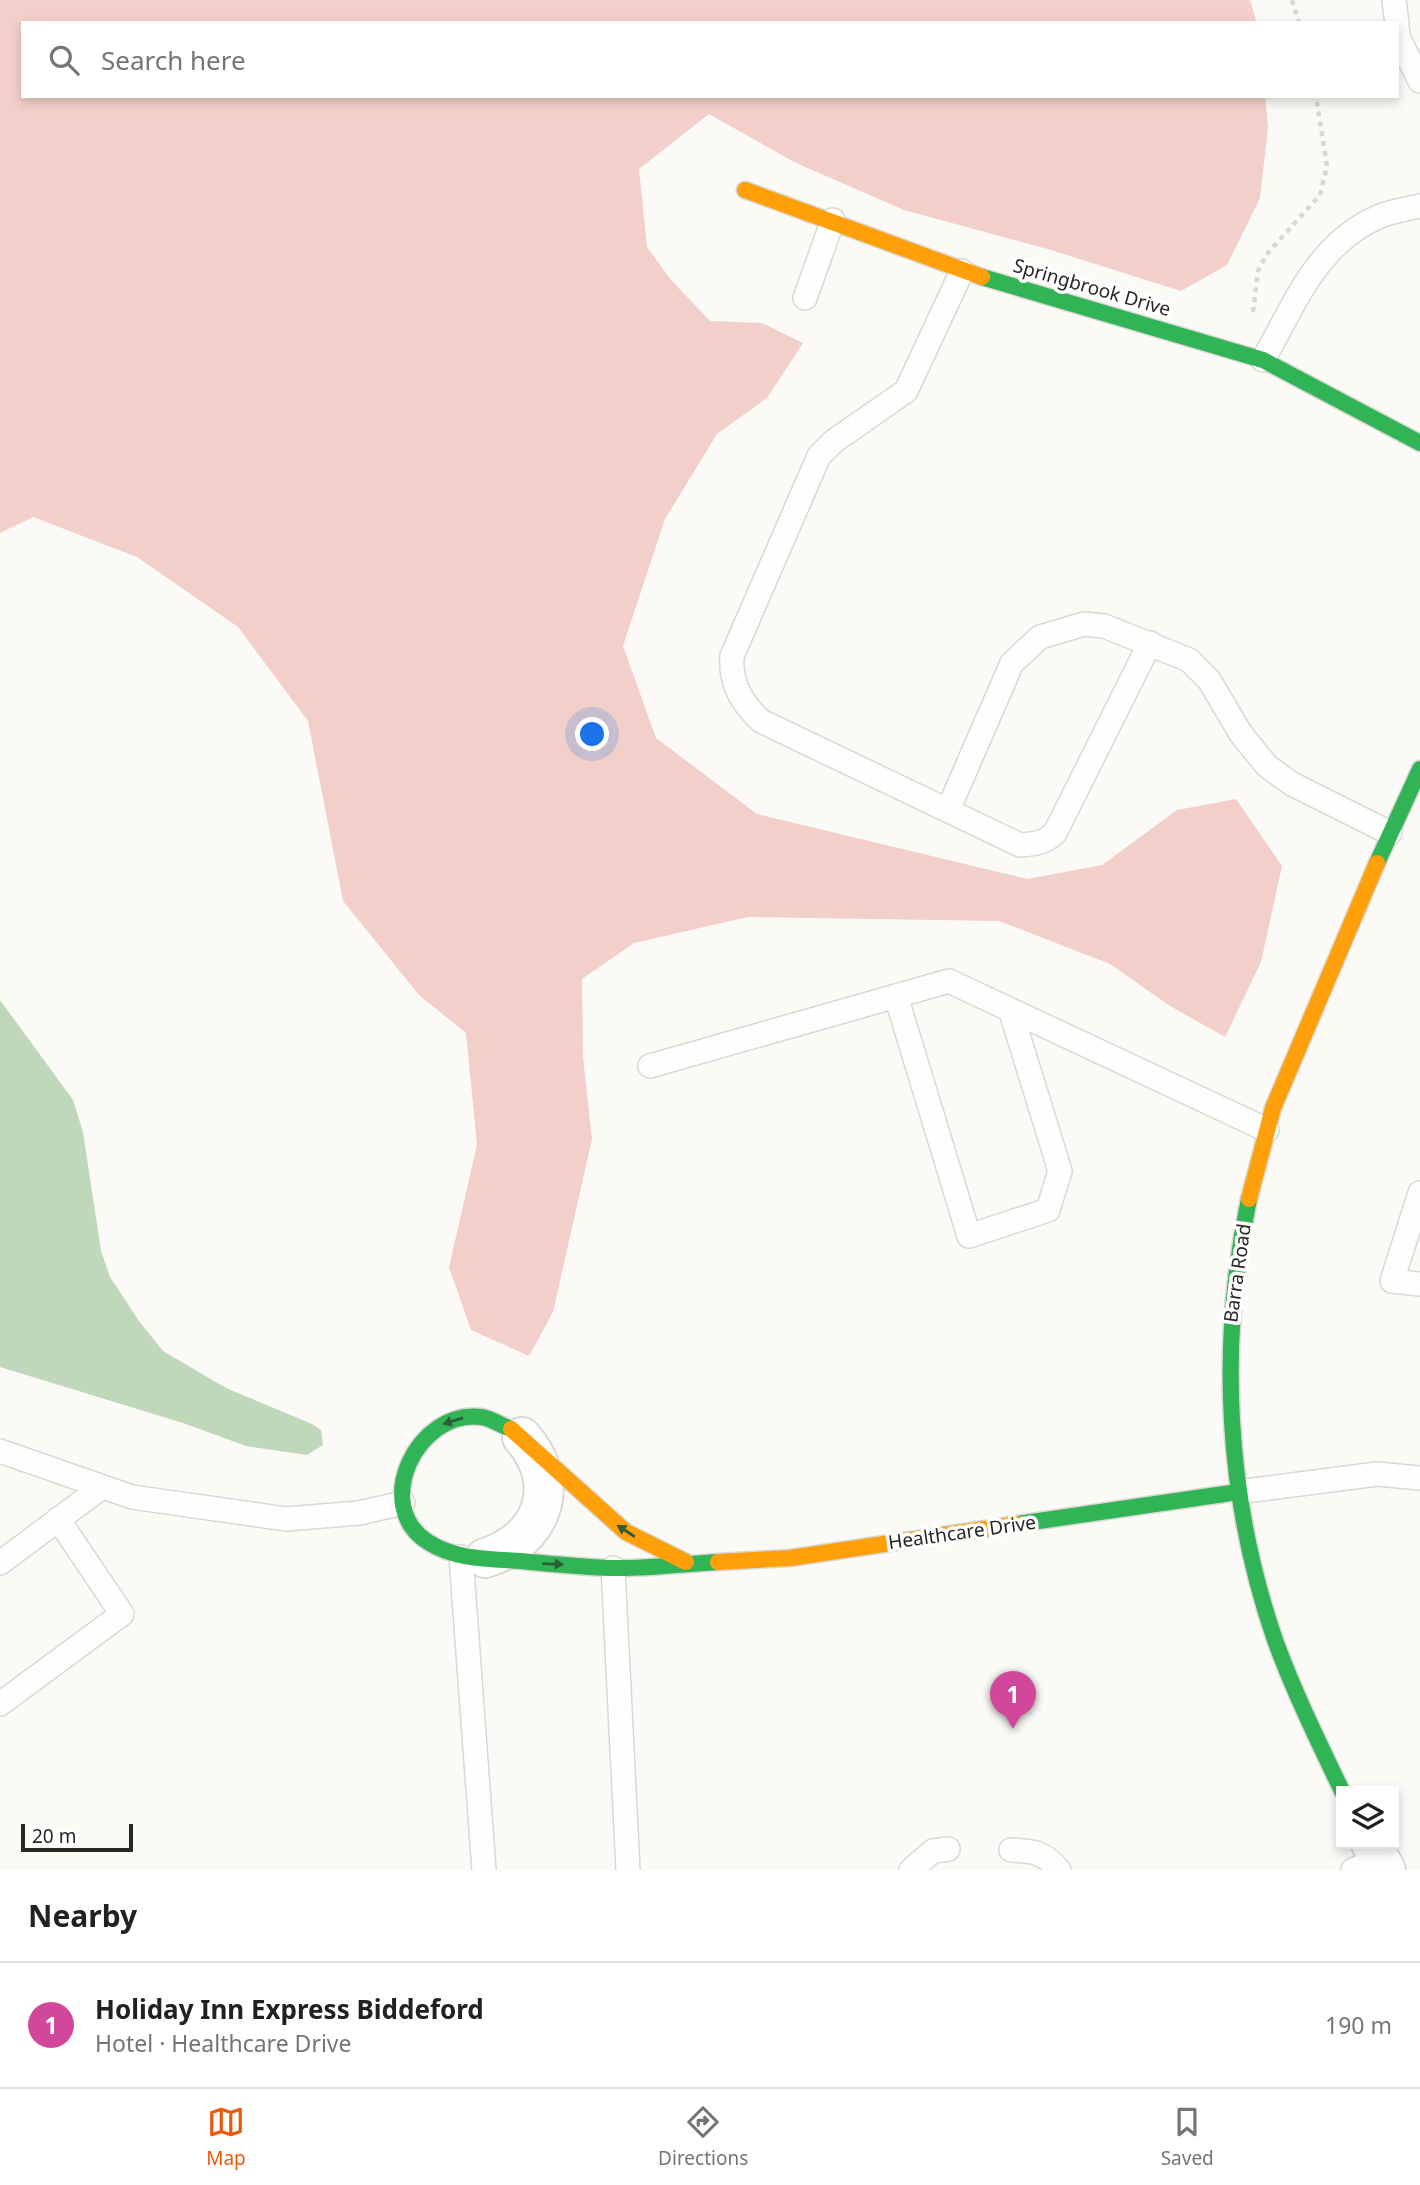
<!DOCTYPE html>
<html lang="en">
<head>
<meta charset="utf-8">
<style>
  :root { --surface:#fff; --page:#f6f6f6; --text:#202124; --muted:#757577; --line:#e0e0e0; --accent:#ea580c }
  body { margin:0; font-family:"Noto Sans",sans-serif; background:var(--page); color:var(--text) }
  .controls { position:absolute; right:21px; bottom:21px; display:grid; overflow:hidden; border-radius:0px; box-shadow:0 4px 10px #0003 }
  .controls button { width:63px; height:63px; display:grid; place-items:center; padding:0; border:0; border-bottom:2px solid var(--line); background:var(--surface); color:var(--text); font:35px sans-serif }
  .scale { position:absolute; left:21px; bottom:18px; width:112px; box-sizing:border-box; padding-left:7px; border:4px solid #292723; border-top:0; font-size:19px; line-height:24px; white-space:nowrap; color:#292723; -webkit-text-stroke:5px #fff; paint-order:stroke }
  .you { position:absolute; left:593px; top:735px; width:24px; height:24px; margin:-18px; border:5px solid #fff; border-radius:50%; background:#1a73e8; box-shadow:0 0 0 10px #1a73e833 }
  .badge { display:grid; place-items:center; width:46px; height:46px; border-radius:50%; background:var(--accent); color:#fff; font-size:23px; font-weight:700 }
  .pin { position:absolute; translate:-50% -58px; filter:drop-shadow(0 2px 4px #0008) }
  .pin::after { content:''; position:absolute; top:37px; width:24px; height:21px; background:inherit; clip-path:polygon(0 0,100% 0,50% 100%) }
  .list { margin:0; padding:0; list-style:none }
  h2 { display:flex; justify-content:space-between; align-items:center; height:91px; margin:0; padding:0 28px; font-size:30px }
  h2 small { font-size:23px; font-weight:400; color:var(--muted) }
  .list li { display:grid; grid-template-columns:46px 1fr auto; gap:21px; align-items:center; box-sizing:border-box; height:126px; padding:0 28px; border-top:2px solid var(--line) }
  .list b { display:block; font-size:26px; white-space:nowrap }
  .list p { margin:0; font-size:23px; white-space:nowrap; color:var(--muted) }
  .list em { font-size:23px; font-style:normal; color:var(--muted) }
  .icon { flex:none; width:38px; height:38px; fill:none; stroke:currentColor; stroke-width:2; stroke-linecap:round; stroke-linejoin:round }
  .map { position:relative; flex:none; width:1420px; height:1870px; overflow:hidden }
  .search { position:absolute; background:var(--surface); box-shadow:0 4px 10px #0003; left:21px; right:21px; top:21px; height:77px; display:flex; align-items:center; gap:18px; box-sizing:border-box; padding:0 24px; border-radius:0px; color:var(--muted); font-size:26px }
  .sheet { height:217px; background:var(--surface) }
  nav { display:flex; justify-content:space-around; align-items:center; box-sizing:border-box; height:98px; border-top:2px solid var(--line); background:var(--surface); font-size:19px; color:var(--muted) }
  nav a { display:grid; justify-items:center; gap:4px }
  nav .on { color:var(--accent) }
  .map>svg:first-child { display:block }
</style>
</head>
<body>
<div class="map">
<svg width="1420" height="1870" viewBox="0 0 1420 1870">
  <rect width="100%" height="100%" fill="#fcfaf6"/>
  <path fill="#f2d0c9" d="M0,0H1250L1257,23H23V96H1265L1268,127L1260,198L1227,265L1181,291L1051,250L904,210L794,162L709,114L639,169L647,247L671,280L710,321L762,323L803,343L767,398L717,434L665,519L623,646L656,738L757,814L1027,879L1102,865L1177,810L1236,799L1282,866L1261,962L1225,1037L1170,1006L1110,964L999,921L748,917L634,943L582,979L583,1057L592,1139L553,1312L529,1356L471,1330L449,1267L477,1145L466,1033L419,995L343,901L308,721L238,627L137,557L33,517L0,533Z"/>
  <path fill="#bfd8b9" d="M0,1000L73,1100L83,1132L101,1251L110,1277L139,1321L163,1351L226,1388L312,1424L321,1430L323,1445L307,1455L246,1446L183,1423L0,1367Z"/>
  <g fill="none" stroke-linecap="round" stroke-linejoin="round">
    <g stroke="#d9d8d4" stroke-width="26">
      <g id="lane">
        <path d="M1394,0L1397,23"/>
        <path d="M1397,28L1399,39L1420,81"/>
        <path d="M962,271L906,391L834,441L819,456L732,656C730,684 742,703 761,721L1020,845C1035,844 1044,843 1055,833L1150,643"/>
        <path d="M805,298L833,220"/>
        <path d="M1263,360C1294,306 1316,244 1378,217C1391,211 1407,209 1420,206"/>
        <path d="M948,810L1012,663L1040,637L1084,624L1104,626L1189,660L1209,680L1241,734L1267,766L1292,784L1390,833"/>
        <path d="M896,996L969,1236L1048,1210L1060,1171L1011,1012"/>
        <path d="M650,1066L949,981L1267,1130"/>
        <path d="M1420,1193L1392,1281L1420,1284"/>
        <path d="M0,1451L132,1497L286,1519L359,1513L403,1503"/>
        <path d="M1238,1492L1377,1474L1420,1478"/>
        <path d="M461,1557L484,1870"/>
        <path d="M0,1563L102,1487"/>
        <path d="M613,1568L628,1870"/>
        <path d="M0,1704L122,1614L58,1519"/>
        <path d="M1011,1850C1033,1851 1044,1852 1059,1870"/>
        <path d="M911,1870L933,1851L948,1849"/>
        <path d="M1353,1870L1379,1859"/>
      </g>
    </g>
    <g stroke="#d9d8d4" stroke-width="42">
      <g id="street">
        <path d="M485,1558C543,1540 563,1484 522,1437"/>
        <path d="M1371,1844L1386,1870"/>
      </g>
    </g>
    <g stroke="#d9d8d4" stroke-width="19">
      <g id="fast">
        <path d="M982,277L1263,360L1420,443"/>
        <path d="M1377,863L1420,769"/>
        <path d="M1249,1199C1218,1345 1226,1498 1275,1640C1294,1692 1318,1741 1342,1791"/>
        <path d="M511,1429C502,1426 491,1418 481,1417C417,1409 371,1506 428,1542C456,1560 489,1559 521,1561C551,1564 581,1567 611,1568C646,1569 683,1564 718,1562"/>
        <path d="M1018,1524L1238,1492"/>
      </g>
    </g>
    <g stroke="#d9d8d4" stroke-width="19">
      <g id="slow">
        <path d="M745,190L982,277"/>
        <path d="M1249,1199L1273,1108L1377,863"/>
        <path d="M511,1429L626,1532L686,1562"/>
        <path d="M718,1562L790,1558L1018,1524"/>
      </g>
    </g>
    <g stroke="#d7d7d6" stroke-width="4.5" stroke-dasharray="5 5" stroke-linecap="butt">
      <path d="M1292,0L1299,23"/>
      <path d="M1253,312L1258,271L1266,255L1320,195L1327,166L1316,96"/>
    </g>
    <use href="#lane" stroke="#fffefe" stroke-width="23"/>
    <use href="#street" stroke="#fffefe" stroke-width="38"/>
    <use href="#fast" stroke="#30b455" stroke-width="16"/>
    <use href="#slow" stroke="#ff9f0a" stroke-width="16"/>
  </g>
  <defs><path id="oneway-solid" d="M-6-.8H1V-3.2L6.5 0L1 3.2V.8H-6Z" transform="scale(1.75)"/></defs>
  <g fill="#2c5f37">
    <use href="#oneway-solid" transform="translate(453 1421) rotate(163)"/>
    <use href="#oneway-solid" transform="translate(626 1531) rotate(-147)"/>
    <use href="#oneway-solid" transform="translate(553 1564) rotate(2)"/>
  </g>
  <g text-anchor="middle" stroke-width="7" stroke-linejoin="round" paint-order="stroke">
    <g font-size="19" fill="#292723" stroke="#fff">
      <text transform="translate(1092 287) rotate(16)" y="7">Springbrook Drive</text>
      <text transform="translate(1237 1273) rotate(-82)" y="7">Barra Road</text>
      <text transform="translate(962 1532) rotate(-8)" y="7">Healthcare Drive</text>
    </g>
  </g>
</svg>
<div class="controls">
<button><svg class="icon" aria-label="layers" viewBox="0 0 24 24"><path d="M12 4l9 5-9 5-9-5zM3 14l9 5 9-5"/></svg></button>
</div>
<div class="scale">20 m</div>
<div class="you"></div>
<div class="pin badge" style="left:1013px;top:1729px;background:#d1479c">1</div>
<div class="search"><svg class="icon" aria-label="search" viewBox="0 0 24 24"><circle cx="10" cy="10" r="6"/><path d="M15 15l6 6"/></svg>Search here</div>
</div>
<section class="sheet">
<h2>Nearby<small></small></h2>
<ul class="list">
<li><span class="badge" style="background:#d1479c">1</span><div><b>Holiday Inn Express Biddeford</b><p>Hotel · Healthcare Drive</p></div><em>190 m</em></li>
</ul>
</section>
<nav>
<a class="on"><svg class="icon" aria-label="map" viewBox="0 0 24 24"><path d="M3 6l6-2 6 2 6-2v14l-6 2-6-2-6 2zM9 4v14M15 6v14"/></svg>Map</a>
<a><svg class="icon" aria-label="directions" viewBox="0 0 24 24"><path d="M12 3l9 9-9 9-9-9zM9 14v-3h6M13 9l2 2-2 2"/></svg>Directions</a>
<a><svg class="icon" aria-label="saved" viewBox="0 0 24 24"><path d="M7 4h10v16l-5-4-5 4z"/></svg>Saved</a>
</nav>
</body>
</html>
